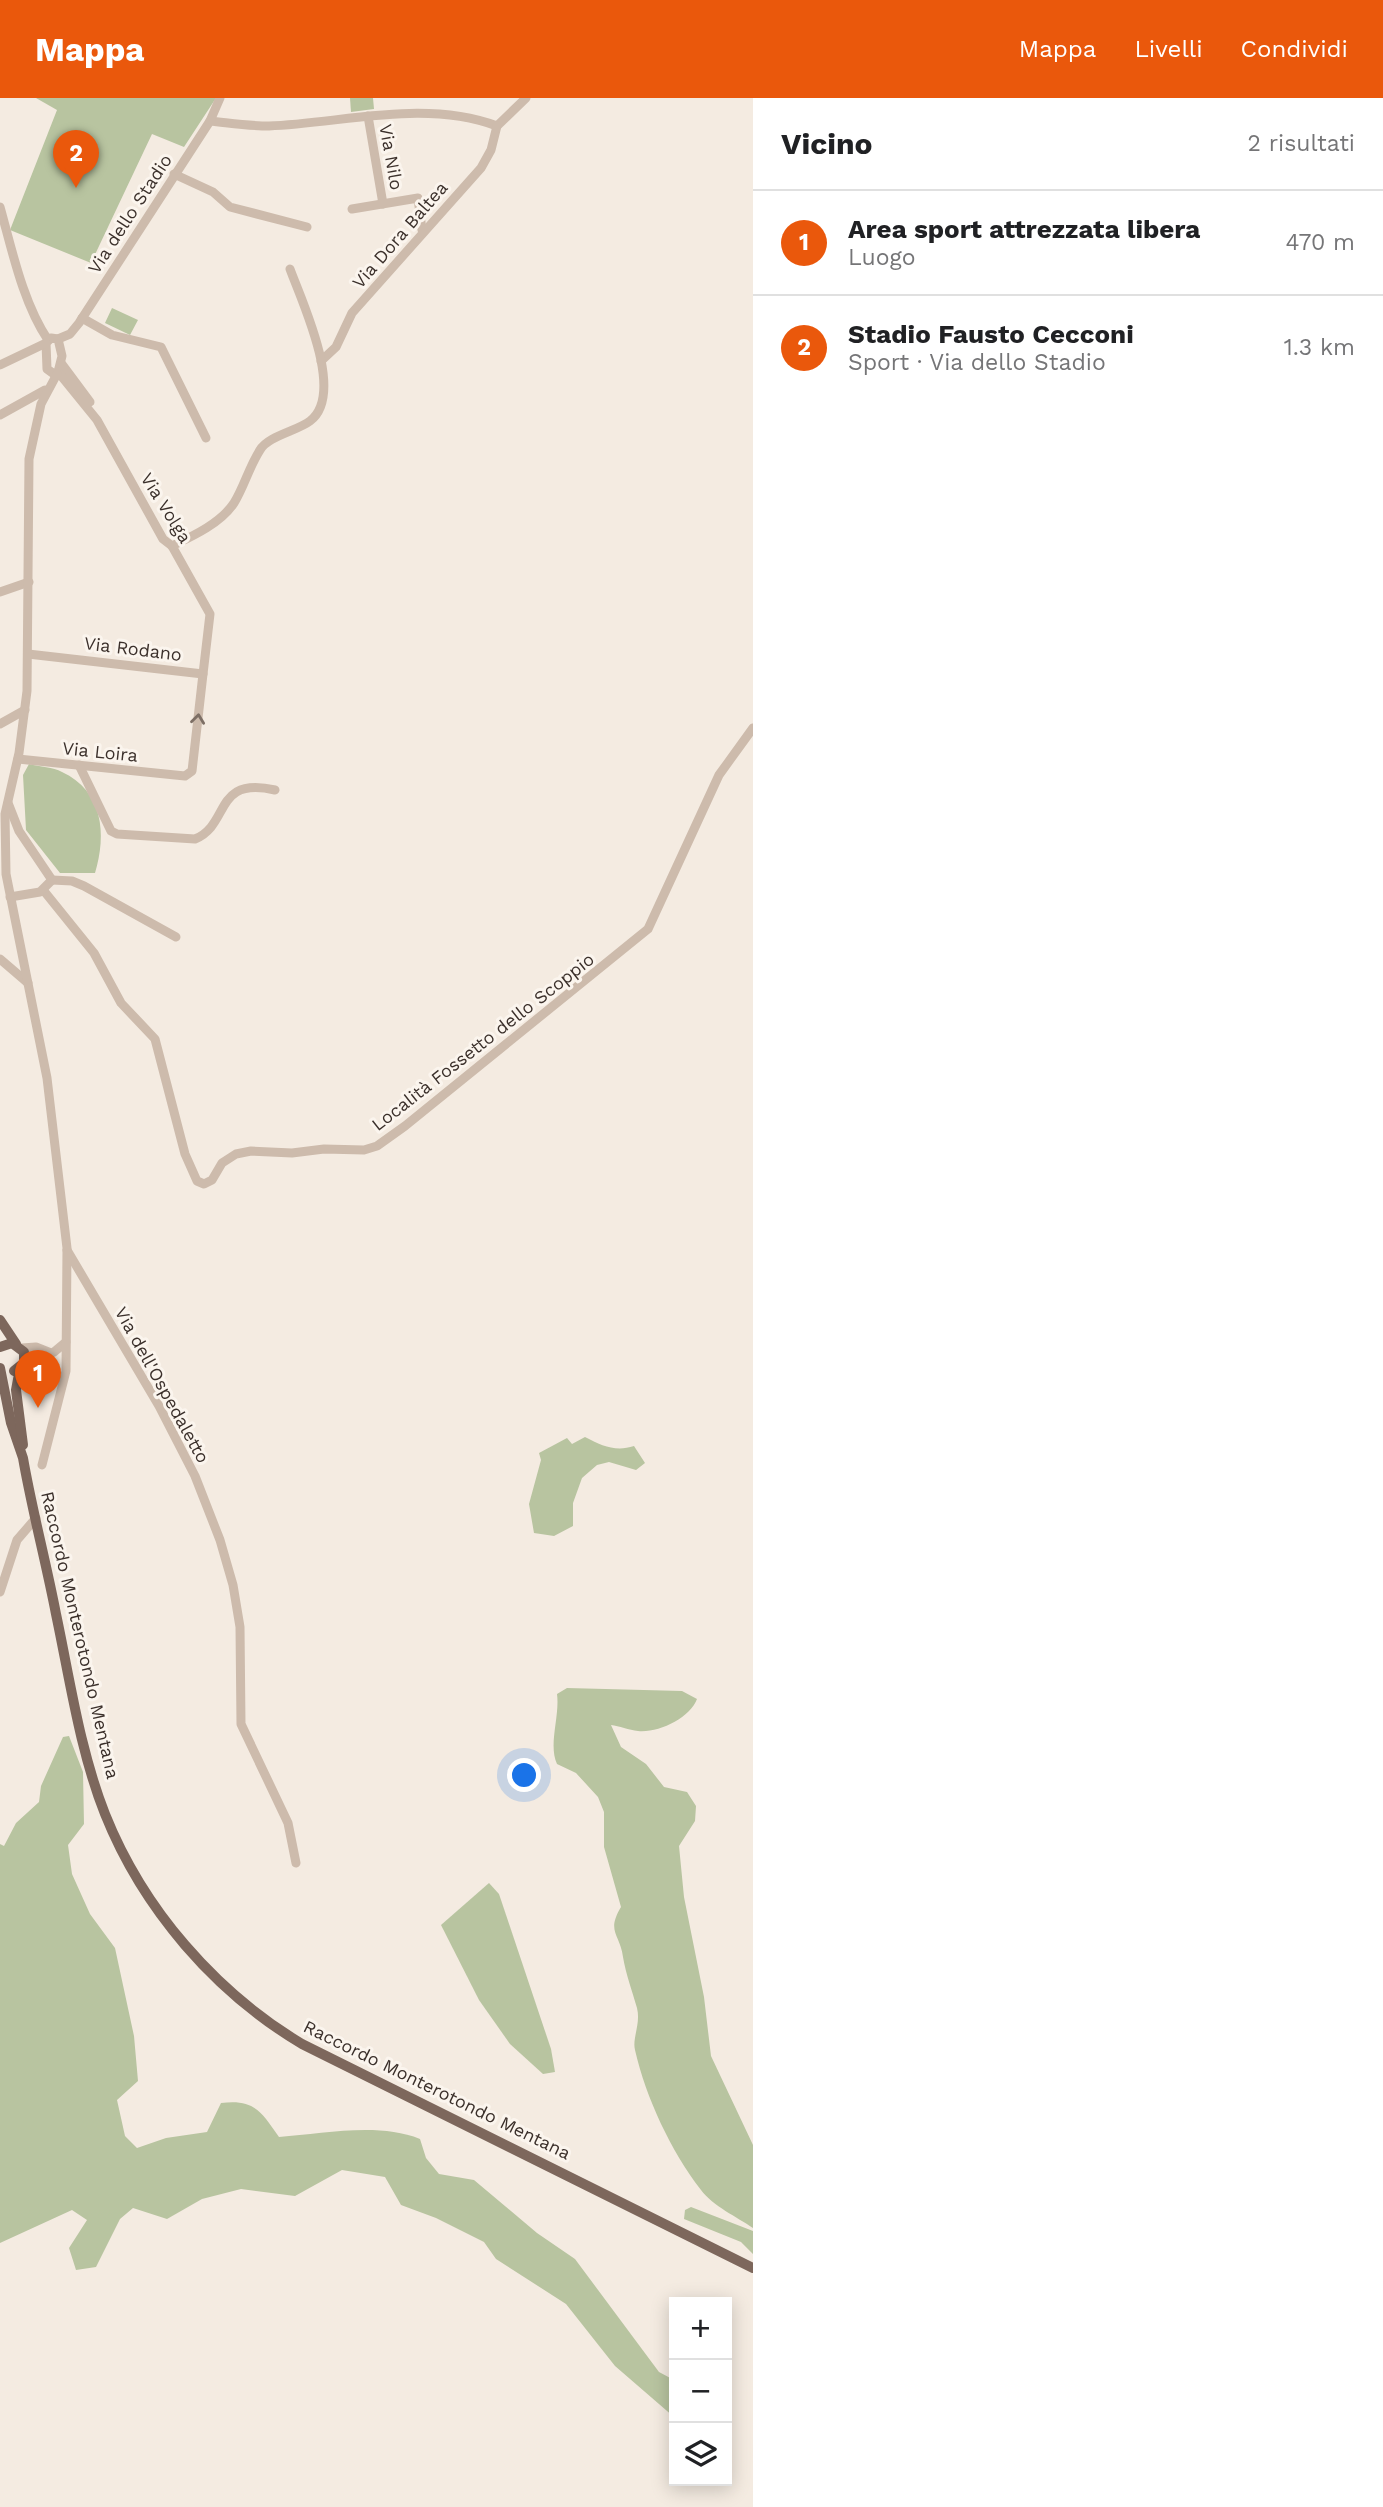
<!DOCTYPE html>
<html lang="it">
<head>
<meta charset="utf-8">
<style>
  :root { --surface:#fff; --page:#f6f6f6; --text:#202124; --muted:#757577; --line:#e0e0e0; --accent:#ea580c }
  body { margin:0; font-family:"Work Sans",sans-serif; background:var(--page); color:var(--text) }
  .controls { position:absolute; right:21px; bottom:21px; display:grid; overflow:hidden; border-radius:0px; box-shadow:0 4px 18px #0003 }
  .controls button { width:63px; height:63px; display:grid; place-items:center; padding:0; border:0; border-bottom:2px solid var(--line); background:var(--surface); color:var(--text); font:35px sans-serif }
  .you { position:absolute; left:525px; top:1678px; width:24px; height:24px; margin:-18px; border:5px solid #fff; border-radius:50%; background:#1a73e8; box-shadow:0 0 0 10px #1a73e833 }
  .badge { display:grid; place-items:center; width:46px; height:46px; border-radius:50%; background:var(--accent); color:#fff; font-size:23px; font-weight:700 }
  .pin { position:absolute; translate:-50% -58px; filter:drop-shadow(0 2px 4px #0008) }
  .pin::after { content:''; position:absolute; top:37px; width:24px; height:21px; background:inherit; clip-path:polygon(0 0,100% 0,50% 100%) }
  .list { margin:0; padding:0; list-style:none }
  h2 { display:flex; justify-content:space-between; align-items:center; height:91px; margin:0; padding:0 28px; font-size:30px }
  h2 small { font-size:23px; font-weight:400; color:var(--muted) }
  .list li { display:grid; grid-template-columns:46px 1fr auto; gap:21px; align-items:center; box-sizing:border-box; height:105px; padding:0 28px; border-top:2px solid var(--line) }
  .list b { display:block; font-size:26px; white-space:nowrap }
  .list p { margin:0; font-size:23px; white-space:nowrap; color:var(--muted) }
  .list em { font-size:23px; font-style:normal; color:var(--muted) }
  .icon { flex:none; width:38px; height:38px; fill:none; stroke:currentColor; stroke-width:2; stroke-linecap:round; stroke-linejoin:round }
  .map { position:relative; flex:none; width:753px; height:2409px; overflow:hidden }
  header { display:flex; align-items:center; gap:42px; box-sizing:border-box; height:98px; padding:0 35px; background:var(--accent); color:#fff }
  header strong { font-size:33px }
  nav { display:flex; gap:38px; margin-inline-start:auto; font-size:24px }
  main { display:flex }
  aside { flex:1; background:var(--surface) }
  .map>svg:first-child { display:block }
</style>
</head>
<body>
<header>
<strong>Mappa</strong>
<nav><a>Mappa</a><a>Livelli</a><a>Condividi</a></nav>
</header>
<main>
<div class="map">
<svg width="753" height="2409" viewBox="0 0 753 2409">
  <rect width="100%" height="100%" fill="#f4ebe1"/>
  <g fill="#b8c4a0">
    <path d="M36,0H216L184,49L152,36L91,165L10,132L57,12Z"/>
    <path d="M350,0H373L374,11L351,14Z"/>
    <path d="M112,210L138,222L130,237L105,225Z"/>
    <path d="M29,666C40,669 53,669 62,674C103,693 107,736 95,775H60L26,732L23,677Z"/>
    <path d="M585,1339C602,1348 616,1354 634,1348L645,1365L636,1372L609,1364L597,1367L582,1380L573,1405V1428L554,1438L534,1435L529,1406L541,1362L539,1355L567,1340L572,1346Z"/>
    <path d="M567,1590L682,1593L697,1601C690,1620 659,1635 638,1633C629,1632 619,1628 611,1627L621,1649L646,1666L664,1689L687,1694L696,1708L695,1723L679,1748L684,1799L704,1899L711,1958L753,2047V2130C737,2119 713,2108 701,2092C671,2053 646,2000 635,1952C632,1940 641,1926 637,1910C632,1892 626,1877 623,1859C620,1836 606,1834 621,1809L604,1749V1714L598,1699L576,1675L557,1666C548,1647 560,1618 557,1596Z"/>
    <path d="M69,1638L83,1674L84,1726L68,1747L72,1776L90,1816L115,1850L134,1938L138,1983L117,2002L125,2038L137,2050L166,2040L207,2034L221,2005C254,2001 261,2013 279,2039C323,2036 378,2024 420,2041L426,2060L439,2076L474,2082L537,2135L575,2161L659,2274L674,2282V2319L615,2268L566,2206L496,2161L484,2144L436,2120L401,2107L385,2079L342,2072L295,2098L241,2091L202,2101L167,2121L133,2110L120,2121L96,2169L76,2172L69,2150L87,2122L72,2112L0,2145V1746L4,1748L16,1725L39,1704L41,1688L63,1639Z"/>
    <path d="M489,1785L499,1796L551,1951L555,1974L543,1976L510,1946L479,1902L441,1827Z"/>
    <path d="M691,2109L753,2133V2156L741,2144L684,2121L685,2112Z"/>
  </g>
  <g fill="none" stroke-linecap="round" stroke-linejoin="round">
    <g stroke="#cdbbac" stroke-width="9">
      <path d="M368,18L383,106"/>
      <path d="M210,23C230,25 249,28 269,28C344,25 424,1 497,28L526,0"/>
      <path d="M174,76L213,94L230,109L307,129"/>
      <path d="M0,109C12,152 23,205 48,242"/>
      <path d="M352,111L418,100L422,132"/>
      <path d="M82,220L112,237L161,249L206,340"/>
      <path d="M51,240L58,241L62,258L58,274L54,276L47,271L46,245Z"/>
      <path d="M58,241L70,236L79,225L210,23L220,0"/>
      <path d="M321,263L336,249L352,215L481,70L491,52L497,28"/>
      <path d="M61,265L90,304"/>
      <path d="M0,267L46,245"/>
      <path d="M58,274L97,322L163,441L172,448L210,516L203,576"/>
      <path d="M0,317L45,292"/>
      <path d="M172,448C193,438 221,425 234,405C244,389 249,369 260,352C268,338 297,333 310,323C346,296 302,204 290,171"/>
      <path d="M0,494L29,484"/>
      <path d="M0,626L25,612"/>
      <path d="M18,661L185,678L192,673L203,576L28,556"/>
      <path d="M79,667L111,733L117,736L195,741C231,726 213,678 275,692"/>
      <path d="M8,705L19,733L52,782"/>
      <path d="M52,782L72,783L84,788L176,839"/>
      <path d="M44,793L94,855L121,905L155,941L185,1056L197,1083L204,1086L212,1082L222,1065L236,1056L251,1053L292,1055L324,1051L364,1052L377,1048L405,1028L648,831L719,677L753,630"/>
      <path d="M10,799L40,794L52,782"/>
      <path d="M0,861L28,885"/>
      <path d="M67,1152L159,1308L195,1378L220,1442L233,1487L240,1529L241,1626L288,1725L296,1765"/>
      <path d="M22,1250L36,1249L51,1255"/>
      <path d="M24,1265L54,1254L66,1244"/>
      <path d="M42,1367L66,1273L67,1150L47,980L6,776L5,716L19,655L27,593L29,361L41,306L57,276"/>
      <path d="M0,1494L17,1442L36,1420"/>
    </g>
    <g stroke="#7d675c" stroke-width="10">
      <path d="M0,1222L16,1246"/>
      <path d="M0,1249L12,1245L24,1254V1265L14,1273"/>
      <path d="M0,1270L11,1325L23,1360C32,1412 46,1464 56,1516C70,1582 80,1653 105,1716C143,1811 215,1894 302,1946L753,2170"/>
      <path d="M20,1271L16,1292L23,1347"/>
    </g>
  </g>
  <defs><path id="oneway-chevron" d="M-2-3.5L2.5 0L-2 3.5" fill="none" stroke-width="1.6" stroke-linecap="round" stroke-linejoin="round" transform="scale(1.75)"/></defs>
  <use stroke="#7d6f65" href="#oneway-chevron" transform="translate(198 621) rotate(-83)"/>
  <g text-anchor="middle" stroke-width="6" stroke-linejoin="round" paint-order="stroke">
    <g font-size="18" fill="#3b302b" stroke="#fbf5ee">
      <text transform="translate(391 59) rotate(80)" y="6">Via Nilo</text>
      <text transform="translate(130 116) rotate(-57)" y="6">Via dello Stadio</text>
      <text transform="translate(400 137) rotate(-49)" y="6">Via Dora Baltea</text>
      <text transform="translate(166 410) rotate(58)" y="6">Via Volga</text>
      <text transform="translate(133 551) rotate(7)" y="6">Via Rodano</text>
      <text transform="translate(100 654) rotate(6)" y="6">Via Loira</text>
      <text transform="translate(483 944) rotate(-38)" y="6">Località Fossetto dello Scoppio</text>
      <text transform="translate(162 1287) rotate(61)" y="6">Via dell'Ospedaletto</text>
      <text transform="translate(80 1537) rotate(77)" y="6">Raccordo Monterotondo Mentana</text>
      <text transform="translate(437 1992) rotate(26)" y="6">Raccordo Monterotondo Mentana</text>
    </g>
  </g>
</svg>
<div class="controls">
<button>+</button>
<button>−</button>
<button><svg class="icon" aria-label="layers" viewBox="0 0 24 24"><path d="M12 4l9 5-9 5-9-5zM3 14l9 5 9-5"/></svg></button>
</div>
<div class="you"></div>
<div class="pin badge" style="left:38px;top:1310px">1</div>
<div class="pin badge" style="left:76px;top:90px">2</div>
</div>
<aside>
<h2>Vicino<small>2 risultati</small></h2>
<ul class="list">
<li><span class="badge">1</span><div><b>Area sport attrezzata libera</b><p>Luogo</p></div><em>470 m</em></li>
<li><span class="badge">2</span><div><b>Stadio Fausto Cecconi</b><p>Sport · Via dello Stadio</p></div><em>1.3 km</em></li>
</ul>
</aside>
</main>
</body>
</html>
